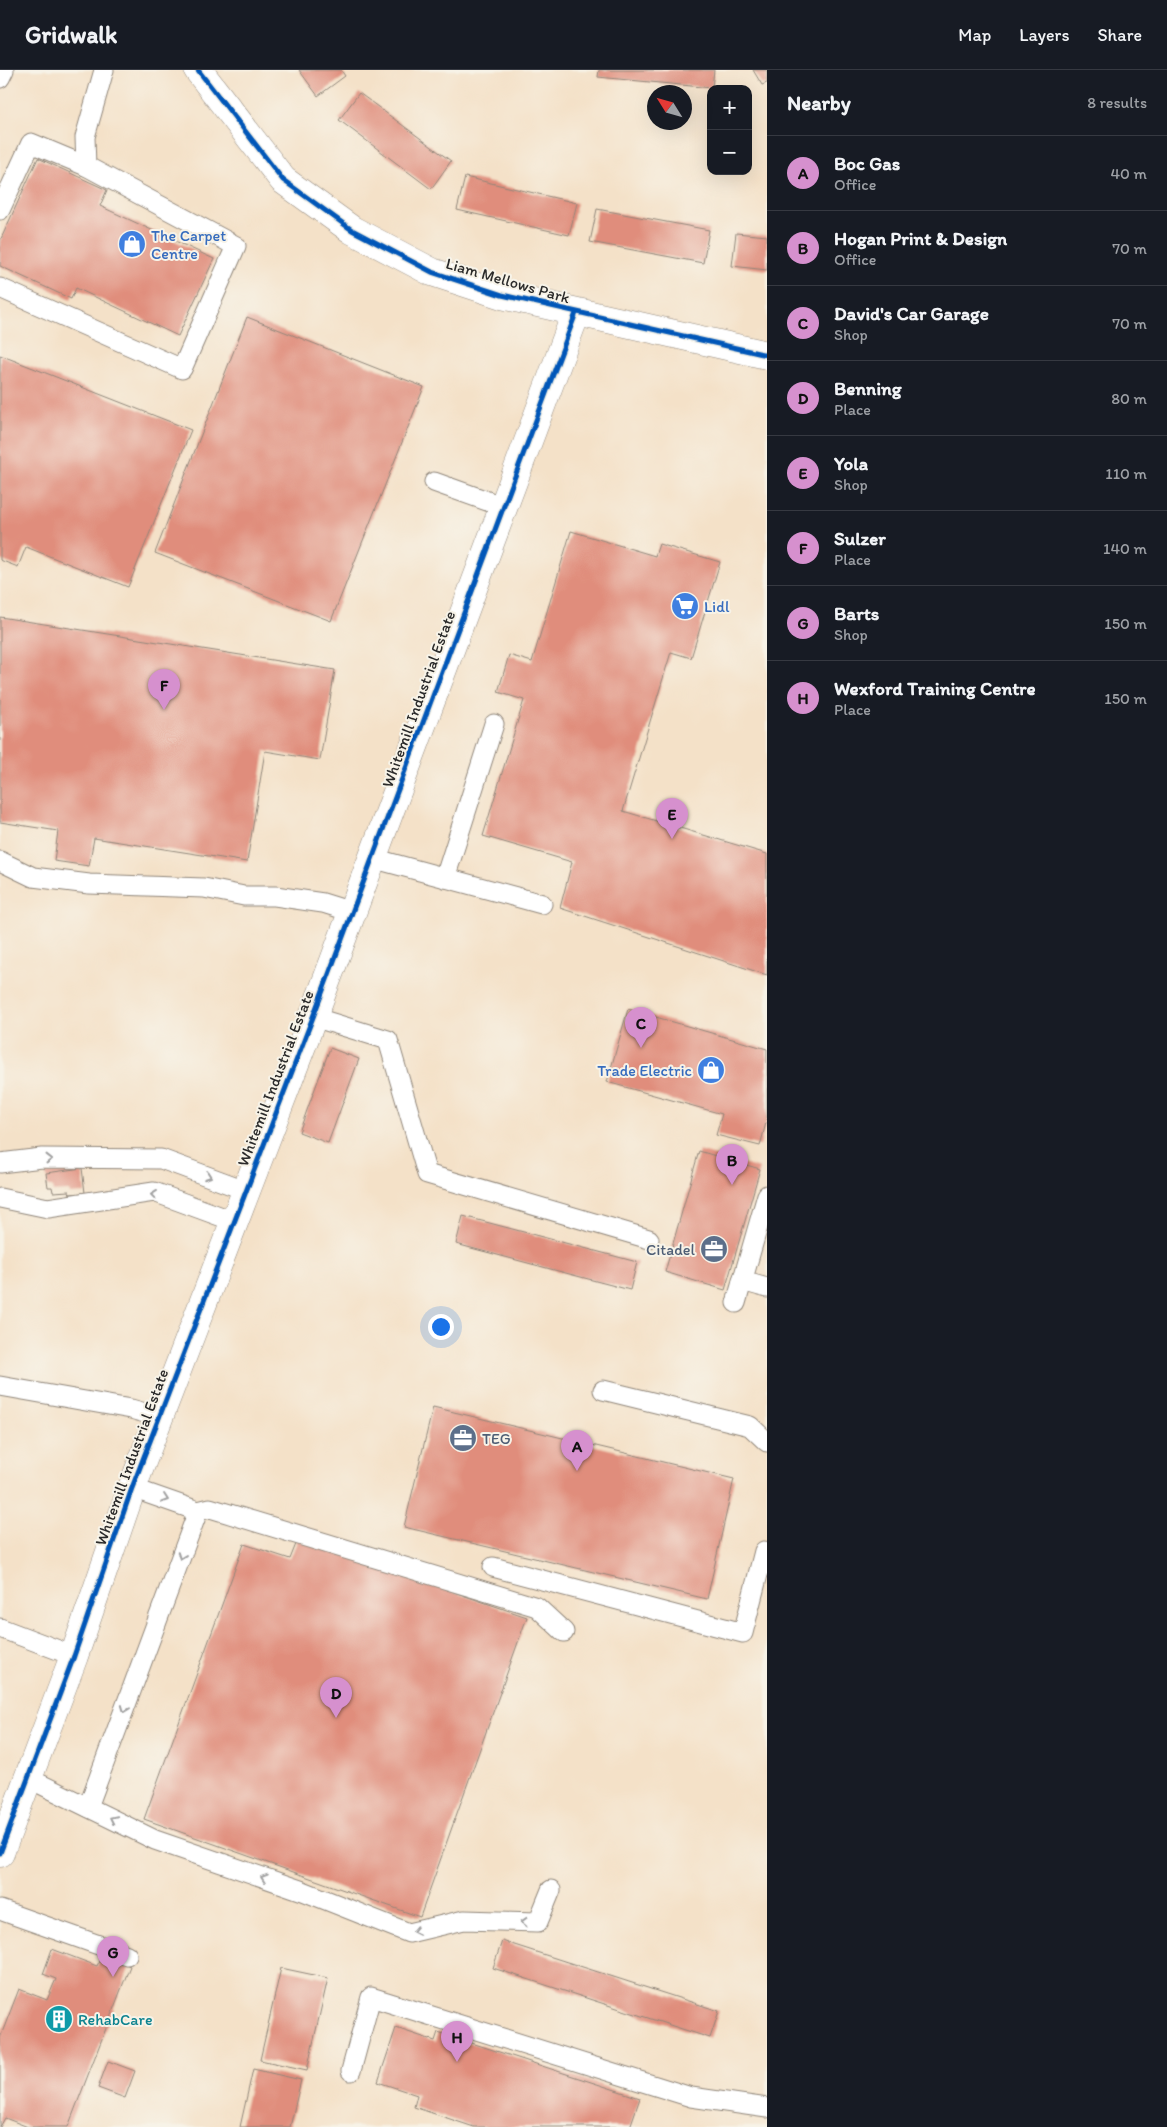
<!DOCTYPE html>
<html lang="en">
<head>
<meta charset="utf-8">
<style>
  :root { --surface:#171b24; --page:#242831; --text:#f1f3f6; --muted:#9ea1a6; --line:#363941; --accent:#d690ce }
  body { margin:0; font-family:Itim,sans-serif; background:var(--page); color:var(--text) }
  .controls { position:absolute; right:15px; top:15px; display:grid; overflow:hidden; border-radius:10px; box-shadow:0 5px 20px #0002 }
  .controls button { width:45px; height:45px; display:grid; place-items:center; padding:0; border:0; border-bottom:1px solid var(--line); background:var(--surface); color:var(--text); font:25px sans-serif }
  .compass { position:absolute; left:647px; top:15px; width:45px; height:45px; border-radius:50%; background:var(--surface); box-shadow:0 5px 20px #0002; rotate:307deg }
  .you { position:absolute; left:440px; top:1256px; width:18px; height:18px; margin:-12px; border:4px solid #fff; border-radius:50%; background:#1a73e8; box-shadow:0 0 0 8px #1a73e833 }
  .badge { display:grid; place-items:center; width:32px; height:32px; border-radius:50%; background:var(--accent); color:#111; font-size:16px; font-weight:700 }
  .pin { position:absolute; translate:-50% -41px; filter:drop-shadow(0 1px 2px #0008) }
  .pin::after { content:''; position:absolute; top:26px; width:18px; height:15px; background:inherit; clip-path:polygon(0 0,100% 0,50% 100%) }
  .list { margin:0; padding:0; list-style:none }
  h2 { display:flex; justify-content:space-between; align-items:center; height:65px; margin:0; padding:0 20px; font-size:21px }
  h2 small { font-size:16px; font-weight:400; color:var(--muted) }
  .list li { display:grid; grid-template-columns:32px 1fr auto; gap:15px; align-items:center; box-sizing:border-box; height:75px; padding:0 20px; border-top:1px solid var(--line) }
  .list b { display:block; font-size:19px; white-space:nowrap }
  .list p { margin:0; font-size:16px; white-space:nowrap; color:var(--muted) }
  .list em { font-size:16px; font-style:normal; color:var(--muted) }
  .map { position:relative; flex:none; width:767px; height:2057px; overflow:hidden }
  header { display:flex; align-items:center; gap:30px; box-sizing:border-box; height:70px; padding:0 25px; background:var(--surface); border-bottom:1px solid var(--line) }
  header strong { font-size:24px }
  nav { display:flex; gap:28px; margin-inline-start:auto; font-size:18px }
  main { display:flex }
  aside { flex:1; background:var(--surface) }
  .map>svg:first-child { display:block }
</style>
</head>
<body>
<header>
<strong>Gridwalk</strong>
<nav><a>Map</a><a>Layers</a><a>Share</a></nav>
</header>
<main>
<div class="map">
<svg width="767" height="2057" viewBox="0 0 767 2057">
  <rect width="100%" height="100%" fill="#f7f3e8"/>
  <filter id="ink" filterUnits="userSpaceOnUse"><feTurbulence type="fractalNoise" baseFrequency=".02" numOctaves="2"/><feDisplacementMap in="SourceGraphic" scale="10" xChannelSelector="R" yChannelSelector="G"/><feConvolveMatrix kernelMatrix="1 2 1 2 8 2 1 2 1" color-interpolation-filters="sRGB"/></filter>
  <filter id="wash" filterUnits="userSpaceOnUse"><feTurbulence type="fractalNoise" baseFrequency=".0096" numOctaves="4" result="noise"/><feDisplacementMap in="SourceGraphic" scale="20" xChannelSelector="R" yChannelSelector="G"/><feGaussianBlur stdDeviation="1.12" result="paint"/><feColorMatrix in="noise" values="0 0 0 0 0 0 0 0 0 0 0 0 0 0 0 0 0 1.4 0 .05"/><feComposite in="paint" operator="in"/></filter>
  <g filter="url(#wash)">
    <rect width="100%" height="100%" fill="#f4e1c8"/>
    <g id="blocks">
      <g fill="#e08d7c">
        <path d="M299,0H341L345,6L318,26Z"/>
        <path d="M599,0H714L712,18L598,7Z"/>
        <path d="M753,0H767V13L762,15Z"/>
        <path d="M359,23L451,91L431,119L339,50Z"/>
        <path d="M38,88L107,120L100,136L214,189L178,266L76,218L71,229L0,196V171Z"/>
        <path d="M465,107L577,133L569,165L457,140Z"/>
        <path d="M597,139L709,160L703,193L590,172Z"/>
        <path d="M736,163L767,166V200L732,196Z"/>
        <path d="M247,247L424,317L331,551L155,483Z"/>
        <path d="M0,285L191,360L128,517L26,477L18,497L0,490Z"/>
        <path d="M571,461L655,486L659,474L720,492L691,588L671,582L623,741L767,784V905L560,838L572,792L483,766L524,630L498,622L509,585L532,592Z"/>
        <path d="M0,547L335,600L320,690L265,681L247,792L94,768L89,796L54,791L58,761L0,752Z"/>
        <path d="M628,939L767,979V1049L760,1076L716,1065L722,1044L607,1012Z"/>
        <path d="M330,978L359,989L328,1073L299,1062Z"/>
        <path d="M699,1081L760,1099L725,1220L665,1202Z"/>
        <path d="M82,1098L85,1123L70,1124L69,1121L53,1122L52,1117H48L46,1103Z"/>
        <path d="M463,1146L637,1192L630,1220L456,1174Z"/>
        <path d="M433,1337L734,1409L707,1529L404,1457Z"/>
        <path d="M298,1469L527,1547L420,1847L144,1749L244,1474L290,1489Z"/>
        <path d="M502,1871L719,1941L710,1968L493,1898Z"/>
        <path d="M52,1879L97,1896L102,1885L130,1896L68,2057H28L5,2048L0,2057V1968L19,1919L47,1930L56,1909L43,1904Z"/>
        <path d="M281,1898L328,1908L307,2000L260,1990Z"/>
        <path d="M396,1958L435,1971L438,1962L640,2028L630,2057H474L414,2037L417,2025L378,2012Z"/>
        <path d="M108,1991L135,2001L125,2028L98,2018Z"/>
        <path d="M253,1999L301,2010L290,2057H240Z"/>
      </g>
    </g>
  </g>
  <g filter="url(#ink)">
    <use href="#blocks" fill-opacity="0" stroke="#90867a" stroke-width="1"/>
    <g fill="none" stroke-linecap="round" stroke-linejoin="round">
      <g stroke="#90867a" stroke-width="21">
        <g id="service">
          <path d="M0,8L4,0"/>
          <path d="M86,96L85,67L104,0"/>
          <path d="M0,140L31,73L86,96L236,176L182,299L0,218"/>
          <path d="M434,412L504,437"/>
          <path d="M372,788L542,834"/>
          <path d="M0,791L33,807L89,814L204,818L244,826H275L323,833L352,842"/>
          <path d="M445,808L494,654"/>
          <path d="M313,947L388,970L427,1104L649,1169"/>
          <path d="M0,1093L42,1088L161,1089L245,1120"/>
          <path d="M0,1128L48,1138L154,1122L233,1151"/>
          <path d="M742,1211L767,1218"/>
          <path d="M736,1233L767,1125"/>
          <path d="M0,1316L131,1339L159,1347"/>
          <path d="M603,1320L750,1356L767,1372"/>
          <path d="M132,1418L198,1441L210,1438L537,1537L564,1562"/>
          <path d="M493,1497L743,1563L764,1481L767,1482"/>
          <path d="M0,1558L74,1586"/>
          <path d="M28,1708L155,1770L303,1821L409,1863L464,1850L538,1852L551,1820"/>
          <path d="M88,1737L198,1441"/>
          <path d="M0,1840L127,1885"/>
          <path d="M351,2001L371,1927L691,2027L767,2038"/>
        </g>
      </g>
      <g stroke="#90867a" stroke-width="29">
        <path id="minor" d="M0,1783L74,1586L132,1418L313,947L576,243"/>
      </g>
      <g stroke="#90867a" stroke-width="29">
        <path id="tertiary" d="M198,0L283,110L352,160L432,202L502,225L767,285"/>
      </g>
      <use href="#service" stroke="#fff" stroke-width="19"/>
      <use href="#minor" stroke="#fff" stroke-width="28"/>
      <use href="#tertiary" stroke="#fff" stroke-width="28"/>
      <g stroke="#f7f3e8" stroke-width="8">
        <g id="cycleway">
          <path d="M198,0L283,110L352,160L432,202L502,225L767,285"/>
          <path d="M0,1783L74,1586L132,1418L313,947L576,243"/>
        </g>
      </g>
      <use href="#cycleway" stroke="#0057b8" stroke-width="5"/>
    </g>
    <defs><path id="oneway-chevron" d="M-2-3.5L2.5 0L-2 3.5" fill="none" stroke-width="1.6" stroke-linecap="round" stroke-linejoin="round" transform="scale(1.25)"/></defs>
    <g stroke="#a0a0a0">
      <use href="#oneway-chevron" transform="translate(49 1089)"/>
      <use href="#oneway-chevron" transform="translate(208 1106) rotate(20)"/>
      <use href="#oneway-chevron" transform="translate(154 1125) rotate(-173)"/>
      <use href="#oneway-chevron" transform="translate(165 1429) rotate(19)"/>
      <use href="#oneway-chevron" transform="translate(181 1486) rotate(110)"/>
      <use href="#oneway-chevron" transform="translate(125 1639) rotate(111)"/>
      <use href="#oneway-chevron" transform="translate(113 1749) rotate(-154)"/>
      <use href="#oneway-chevron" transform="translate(264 1808) rotate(-161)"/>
      <use href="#oneway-chevron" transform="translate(524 1852) rotate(-178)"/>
      <use href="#oneway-chevron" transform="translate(416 1861) rotate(168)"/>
    </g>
  </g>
  <defs>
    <g id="shop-disc" transform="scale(1.4375)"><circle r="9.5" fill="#3f7fe0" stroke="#f7f3e8"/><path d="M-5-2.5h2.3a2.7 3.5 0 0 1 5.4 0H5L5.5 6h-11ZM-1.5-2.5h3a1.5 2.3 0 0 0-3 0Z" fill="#fff"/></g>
    <g id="supermarket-disc" transform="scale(1.4375)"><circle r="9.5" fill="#3f7fe0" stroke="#f7f3e8"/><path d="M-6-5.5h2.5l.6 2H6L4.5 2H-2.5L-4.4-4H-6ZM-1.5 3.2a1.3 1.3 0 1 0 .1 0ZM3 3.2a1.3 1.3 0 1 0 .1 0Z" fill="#fff"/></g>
    <g id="office-disc" transform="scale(1.4375)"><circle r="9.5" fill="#5c6f8a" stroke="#f7f3e8"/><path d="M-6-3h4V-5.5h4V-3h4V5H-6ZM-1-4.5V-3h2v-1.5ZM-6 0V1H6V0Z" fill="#fff"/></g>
    <g id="building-disc" transform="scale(1.4375)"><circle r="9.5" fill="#0f9aa8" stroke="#f7f3e8"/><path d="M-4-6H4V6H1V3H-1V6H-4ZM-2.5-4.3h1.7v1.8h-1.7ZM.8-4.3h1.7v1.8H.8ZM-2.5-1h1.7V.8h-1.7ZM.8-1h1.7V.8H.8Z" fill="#fff"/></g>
  </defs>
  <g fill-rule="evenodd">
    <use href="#shop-disc" x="132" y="174"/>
    <use href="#supermarket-disc" x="685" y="536"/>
    <use href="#shop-disc" x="711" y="1000"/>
    <use href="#office-disc" x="714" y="1179"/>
    <use href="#office-disc" x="463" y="1368"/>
    <use href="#building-disc" x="59" y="1949"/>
  </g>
  <g text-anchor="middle" stroke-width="4" stroke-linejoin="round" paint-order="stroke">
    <g font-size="16" fill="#366cbe" stroke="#f7f3e8" text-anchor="start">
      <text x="151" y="171">The Carpet<tspan x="151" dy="18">Centre</tspan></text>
      <text x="704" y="542">Lidl</text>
      <text x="692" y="1006" text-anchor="end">Trade Electric</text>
    </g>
    <g font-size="16" fill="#2b2b2b" stroke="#f7f3e8">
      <text transform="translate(508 210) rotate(16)" y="6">Liam Mellows Park</text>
      <text transform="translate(418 629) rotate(-70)" y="6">Whitemill Industrial Estate</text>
      <text transform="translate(275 1008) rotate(-69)" y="6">Whitemill Industrial Estate</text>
      <text transform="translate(131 1387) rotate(-70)" y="6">Whitemill Industrial Estate</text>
    </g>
    <g font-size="16" fill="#4e5e75" stroke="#f7f3e8" text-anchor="end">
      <text x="695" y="1185">Citadel</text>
      <text x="482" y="1374" text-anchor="start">TEG</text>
    </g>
    <g font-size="16" fill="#0d838f" stroke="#f7f3e8" text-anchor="start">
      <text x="78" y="1955">RehabCare</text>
    </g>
  </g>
</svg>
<div class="controls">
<button>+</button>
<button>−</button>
</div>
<svg class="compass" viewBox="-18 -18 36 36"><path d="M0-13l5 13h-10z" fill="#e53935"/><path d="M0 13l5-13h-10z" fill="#9ea1a6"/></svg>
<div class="you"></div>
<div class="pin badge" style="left:577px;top:1401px">A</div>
<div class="pin badge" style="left:732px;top:1115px">B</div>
<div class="pin badge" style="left:641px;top:978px">C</div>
<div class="pin badge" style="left:336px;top:1648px">D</div>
<div class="pin badge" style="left:672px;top:769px">E</div>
<div class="pin badge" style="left:164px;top:640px">F</div>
<div class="pin badge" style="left:113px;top:1907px">G</div>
<div class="pin badge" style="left:457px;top:1992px">H</div>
</div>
<aside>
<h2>Nearby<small>8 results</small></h2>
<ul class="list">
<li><span class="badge">A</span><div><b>Boc Gas</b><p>Office</p></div><em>40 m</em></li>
<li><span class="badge">B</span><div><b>Hogan Print &amp; Design</b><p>Office</p></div><em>70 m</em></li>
<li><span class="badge">C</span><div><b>David's Car Garage</b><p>Shop</p></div><em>70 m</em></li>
<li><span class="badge">D</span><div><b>Benning</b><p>Place</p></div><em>80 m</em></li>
<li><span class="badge">E</span><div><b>Yola</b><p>Shop</p></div><em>110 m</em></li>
<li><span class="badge">F</span><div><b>Sulzer</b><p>Place</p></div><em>140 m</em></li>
<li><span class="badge">G</span><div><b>Barts</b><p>Shop</p></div><em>150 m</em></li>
<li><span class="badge">H</span><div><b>Wexford Training Centre</b><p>Place</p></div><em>150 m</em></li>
</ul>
</aside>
</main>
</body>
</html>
